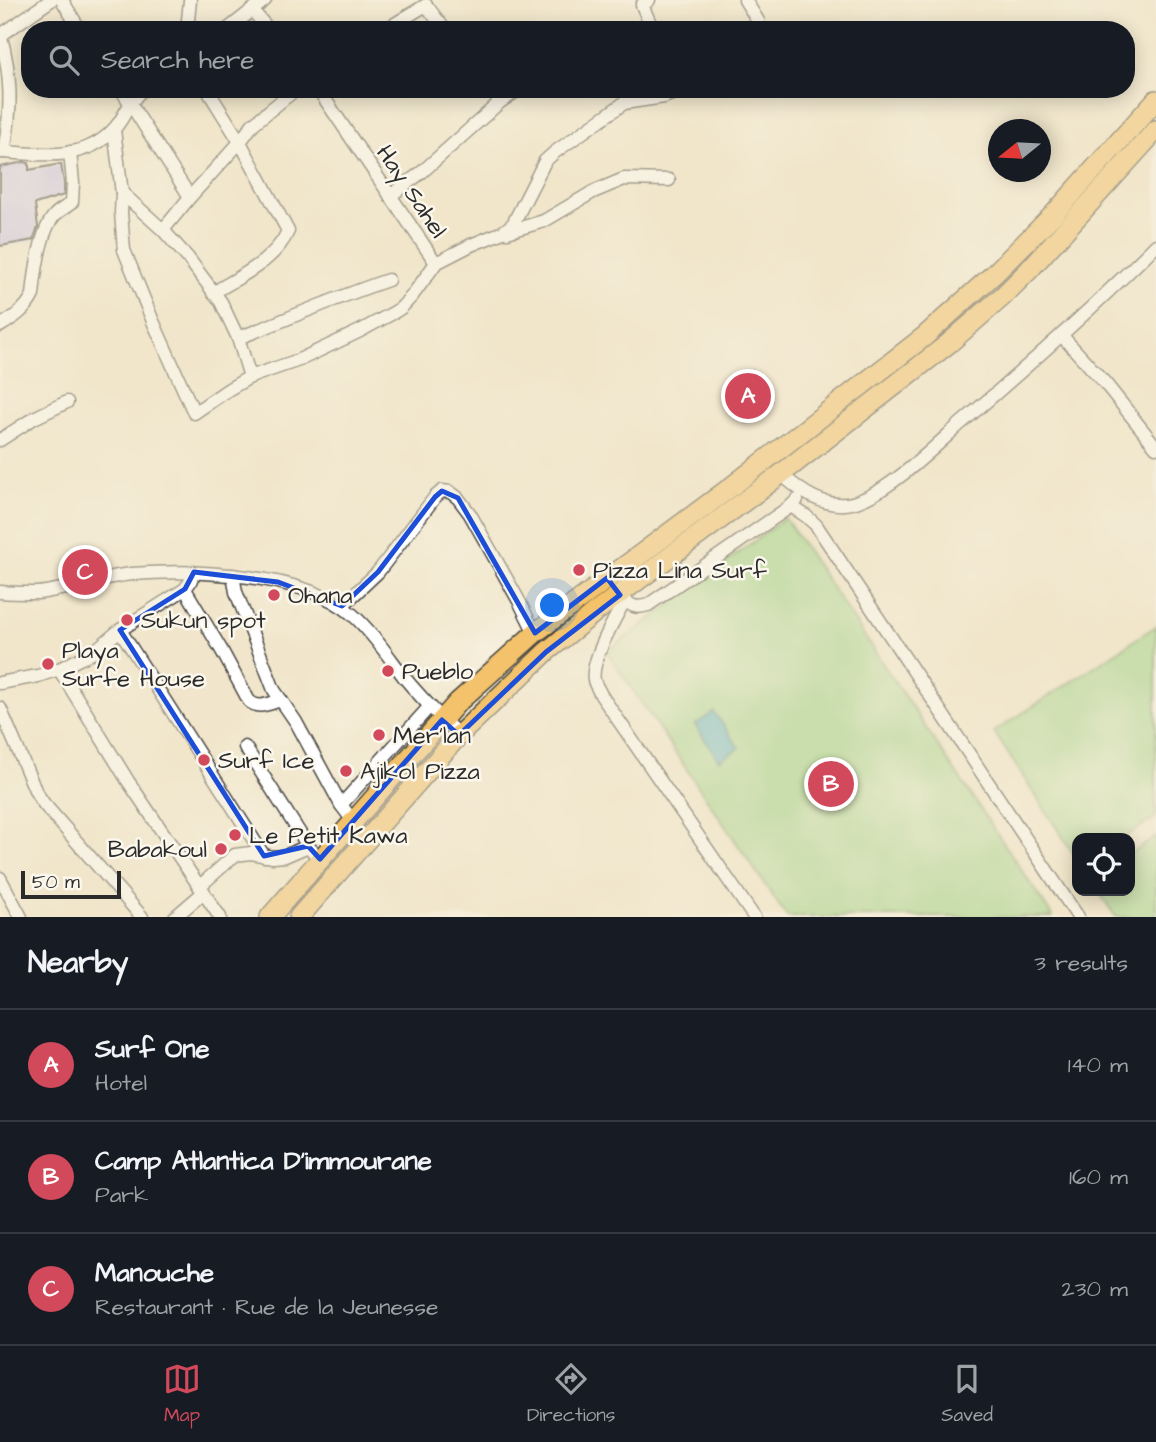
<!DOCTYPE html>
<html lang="en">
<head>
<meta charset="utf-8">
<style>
  :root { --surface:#171b24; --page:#242831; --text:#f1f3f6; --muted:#9ea1a6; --line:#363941; --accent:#d1495b }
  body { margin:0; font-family:"Architects Daughter",sans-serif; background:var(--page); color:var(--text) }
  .controls { position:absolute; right:21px; bottom:21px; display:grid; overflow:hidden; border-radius:14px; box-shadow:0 4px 18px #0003 }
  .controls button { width:63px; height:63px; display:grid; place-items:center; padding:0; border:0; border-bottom:2px solid var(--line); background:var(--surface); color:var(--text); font:35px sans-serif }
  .compass { position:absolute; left:988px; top:119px; width:63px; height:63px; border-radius:50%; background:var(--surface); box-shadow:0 4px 18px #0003; rotate:252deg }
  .scale { position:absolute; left:21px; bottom:18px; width:100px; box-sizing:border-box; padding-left:7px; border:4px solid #2b2b2b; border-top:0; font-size:19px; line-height:24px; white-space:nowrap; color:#2b2b2b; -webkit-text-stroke:5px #fbf7ec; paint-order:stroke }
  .you { position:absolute; left:553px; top:606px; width:24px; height:24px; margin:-18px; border:5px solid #fff; border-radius:50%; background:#1a73e8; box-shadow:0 0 0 10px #1a73e833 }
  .badge { display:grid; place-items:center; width:46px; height:46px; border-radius:50%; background:var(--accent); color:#fff; font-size:23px; font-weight:700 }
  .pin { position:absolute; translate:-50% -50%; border:4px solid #fff; box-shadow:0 2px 7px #0006 }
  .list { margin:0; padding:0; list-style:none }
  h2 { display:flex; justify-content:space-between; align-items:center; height:91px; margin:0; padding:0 28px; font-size:30px }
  h2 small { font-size:23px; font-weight:400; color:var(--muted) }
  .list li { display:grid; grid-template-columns:46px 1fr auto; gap:21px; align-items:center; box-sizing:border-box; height:112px; padding:0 28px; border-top:2px solid var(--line) }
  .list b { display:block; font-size:26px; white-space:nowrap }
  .list p { margin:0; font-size:23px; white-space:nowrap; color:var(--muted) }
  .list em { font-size:23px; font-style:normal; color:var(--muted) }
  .icon { flex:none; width:38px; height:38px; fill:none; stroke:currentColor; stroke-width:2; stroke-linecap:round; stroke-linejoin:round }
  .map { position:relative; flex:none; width:1156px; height:917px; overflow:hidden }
  .search { position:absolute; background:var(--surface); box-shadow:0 4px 18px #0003; left:21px; right:21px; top:21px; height:77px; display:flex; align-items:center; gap:18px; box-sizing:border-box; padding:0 24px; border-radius:28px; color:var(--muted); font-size:26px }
  .sheet { height:427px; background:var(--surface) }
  nav { display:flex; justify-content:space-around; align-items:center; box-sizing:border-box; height:98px; border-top:2px solid var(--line); background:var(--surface); font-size:19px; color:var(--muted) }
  nav a { display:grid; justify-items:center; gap:4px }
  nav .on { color:var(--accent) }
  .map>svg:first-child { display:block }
</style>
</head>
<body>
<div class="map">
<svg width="1156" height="917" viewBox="0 0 1156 917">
  <rect width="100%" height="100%" fill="#fbf7ec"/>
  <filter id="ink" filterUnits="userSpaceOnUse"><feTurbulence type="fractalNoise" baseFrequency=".0143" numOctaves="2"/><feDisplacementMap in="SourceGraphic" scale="14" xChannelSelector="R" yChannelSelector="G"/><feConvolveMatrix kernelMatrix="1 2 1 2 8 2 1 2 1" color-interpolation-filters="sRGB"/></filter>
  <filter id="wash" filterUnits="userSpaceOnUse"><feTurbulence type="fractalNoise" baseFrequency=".00686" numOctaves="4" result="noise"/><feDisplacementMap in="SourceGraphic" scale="28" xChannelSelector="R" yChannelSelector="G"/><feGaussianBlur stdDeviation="1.57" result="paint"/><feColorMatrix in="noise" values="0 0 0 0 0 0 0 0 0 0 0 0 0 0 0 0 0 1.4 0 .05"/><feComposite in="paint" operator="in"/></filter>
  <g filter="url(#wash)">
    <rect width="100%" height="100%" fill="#f1e6cb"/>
    <g fill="#9ad487" stroke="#628059" stroke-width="2">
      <path d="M785,518L1053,917H787L607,652Z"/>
      <path d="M1156,626V817L1124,838H1077V859L994,732Z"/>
      <path d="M1156,837V917H1116L1098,891H1130V854Z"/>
    </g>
    <path fill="#43acc2" stroke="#376c76" stroke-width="2" d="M714,712L739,748L719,760L695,725Z"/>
    <g id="blocks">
      <g fill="#bdb6ee">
        <path d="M24,162L29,163V170L61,164L64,183V195L35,204L38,227L33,240L0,246V167Z"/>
        <path d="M752,370L772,401L746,423L724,392Z"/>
      </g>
    </g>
  </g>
  <g filter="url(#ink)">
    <use href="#blocks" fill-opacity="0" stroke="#494743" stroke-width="2"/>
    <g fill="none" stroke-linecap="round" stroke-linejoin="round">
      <g stroke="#494743" stroke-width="15">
        <g id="minor">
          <path d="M62,0L80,30"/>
          <path d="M649,0L642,5L653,30"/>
          <path d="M745,0L758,21"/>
          <path d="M253,11L269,30"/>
          <path d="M187,30L190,0"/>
          <path d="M227,30L265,0"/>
          <path d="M385,30L426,5L445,30"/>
          <path d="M0,33C12,77 12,107 4,152H0"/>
          <path d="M1,35L51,0"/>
          <path d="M121,89L190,197"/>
          <path d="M207,89L240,142L253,124L296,89"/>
          <path d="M318,89L436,263L471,245L503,232L513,224L545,161L555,152L624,103L636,89"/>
          <path d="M491,89L500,102"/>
          <path d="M624,103L664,97L685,89"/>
          <path d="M114,130L122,193"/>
          <path d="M4,152C41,155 86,161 114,129C126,116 127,103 143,89"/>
          <path d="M122,193L163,230L188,258L221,302L238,338L250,377L229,389L194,413L152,319L124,250L121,213Z"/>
          <path d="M390,196L422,172L500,102L520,89"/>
          <path d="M163,230L190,197L240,142L288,231C275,261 240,276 213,293"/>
          <path d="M507,232L544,221L593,192L624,179L669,180"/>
          <path d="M0,326C13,318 26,310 33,295C35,274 40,232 54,216C59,210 67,207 72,202L73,183L70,152"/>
          <path d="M1062,336L1105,383L1156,447"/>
          <path d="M238,338C288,319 337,297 388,280"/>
          <path d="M250,377L299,360L360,331L393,313L401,308L412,296L436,263"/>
          <path d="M0,440L34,418L67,402"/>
          <path d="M781,474C800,491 824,509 852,503C886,495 933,448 959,425C1027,367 1093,308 1156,245"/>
          <path d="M791,506L806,516L816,525L1078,917"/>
          <path d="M233,575L236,592L274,690L296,722L341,805"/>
          <path d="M185,589L222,651L249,701C259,710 270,703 281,700"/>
          <path d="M0,592C12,593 25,593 37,593C69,590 100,577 132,574C192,569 306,573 353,615C373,633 388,656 404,677C421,698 440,717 459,735"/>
          <path d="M622,597C630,606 636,609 648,605L791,506L797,500"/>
          <path d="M625,600C616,616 590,662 594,680C595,685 599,690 601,695L754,917"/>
          <path d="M342,606L378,572L435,497L442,491L450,492L458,498L470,514L519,601L535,633"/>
          <path d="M120,630L264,856"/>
          <path d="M59,669L128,781L220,917"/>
          <path d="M0,683L38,676L59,669L73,662L92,653L120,630L185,589L190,582L194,572"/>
          <path d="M0,708L36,792L44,804L142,917"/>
          <path d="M245,747L308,846"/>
          <path d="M354,822L341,805L430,706"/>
          <path d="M0,878L21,917"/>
          <path d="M200,886L235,855L251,853L273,857L285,856L308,846L320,859"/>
          <path d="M175,917L204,892"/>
        </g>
      </g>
      <g stroke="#494743" stroke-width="22">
        <g id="trunk">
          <path d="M270,917L457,703L535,633L731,487L925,336L994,274L1054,214L1156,100"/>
          <path d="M299,917L459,735L546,652L594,613L781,474L948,344L1003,296L1028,271L1156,130"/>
        </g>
      </g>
      <use href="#minor" stroke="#fff" stroke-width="12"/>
      <use href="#trunk" stroke="#f3c26a" stroke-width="19"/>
    </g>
  </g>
  <path d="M0 0H1156V917H0ZM442,491L458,498L535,633L607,578L620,595L546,652L459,735L442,720L320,859L308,846L264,856L120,630L185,589L194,572L278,582L342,606L378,572L435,497Z" fill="#f1e6cb" fill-opacity=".55" fill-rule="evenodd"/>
  <path fill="none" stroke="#1d4ed8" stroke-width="5" stroke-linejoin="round" d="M442,491L458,498L535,633L607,578L620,595L546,652L459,735L442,720L320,859L308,846L264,856L120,630L185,589L194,572L278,582L342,606L378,572L435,497Z"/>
  <g fill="#d1495b" stroke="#fbf7ec" stroke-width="2.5">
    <circle cx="579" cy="570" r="7"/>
    <circle cx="274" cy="595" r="7"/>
    <circle cx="127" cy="620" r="7"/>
    <circle cx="48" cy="664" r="7"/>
    <circle cx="388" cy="671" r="7"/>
    <circle cx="379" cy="735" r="7"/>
    <circle cx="204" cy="760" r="7"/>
    <circle cx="346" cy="771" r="7"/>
    <circle cx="235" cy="835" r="7"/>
    <circle cx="221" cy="849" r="7"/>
  </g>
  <g text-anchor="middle" stroke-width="5" stroke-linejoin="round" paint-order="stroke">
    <g font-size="24" fill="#2b2b2b" stroke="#fbf7ec">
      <text transform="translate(412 191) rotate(56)" y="8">Hay Sahel</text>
    </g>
    <g font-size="24" fill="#2b2b2b" stroke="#fbf7ec" text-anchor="start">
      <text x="593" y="578">Pizza Lina Surf</text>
      <text x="288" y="603">Ohana</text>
      <text x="141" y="628">Sukun spot</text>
      <text x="62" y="658">Playa<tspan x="62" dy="28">Surfe House</tspan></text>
      <text x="402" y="679">Pueblo</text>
      <text x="393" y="743">Mer'lan</text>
      <text x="218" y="768">Surf Ice</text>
      <text x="360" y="779">Ajikol Pizza</text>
      <text x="249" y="843">Le Petit Kawa</text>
      <text x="207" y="857" text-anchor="end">Babakoul</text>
    </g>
  </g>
</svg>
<div class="controls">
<button><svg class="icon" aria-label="locate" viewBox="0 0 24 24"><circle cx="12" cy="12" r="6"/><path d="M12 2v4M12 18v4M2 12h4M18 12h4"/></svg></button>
</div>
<svg class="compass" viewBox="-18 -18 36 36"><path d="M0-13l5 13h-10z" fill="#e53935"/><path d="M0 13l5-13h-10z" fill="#9ea1a6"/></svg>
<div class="scale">50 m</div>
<div class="you"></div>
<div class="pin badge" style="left:748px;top:396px">A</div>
<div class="pin badge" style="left:831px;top:784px">B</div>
<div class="pin badge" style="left:85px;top:572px">C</div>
<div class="search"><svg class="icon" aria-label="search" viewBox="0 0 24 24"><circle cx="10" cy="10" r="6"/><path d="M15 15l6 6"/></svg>Search here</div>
</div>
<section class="sheet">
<h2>Nearby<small>3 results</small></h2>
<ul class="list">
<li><span class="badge">A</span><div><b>Surf One</b><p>Hotel</p></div><em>140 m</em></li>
<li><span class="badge">B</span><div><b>Camp Atlantica D'immourane</b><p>Park</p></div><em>160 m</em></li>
<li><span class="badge">C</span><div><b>Manouche</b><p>Restaurant · Rue de la Jeunesse</p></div><em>230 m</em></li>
</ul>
</section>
<nav>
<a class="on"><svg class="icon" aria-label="map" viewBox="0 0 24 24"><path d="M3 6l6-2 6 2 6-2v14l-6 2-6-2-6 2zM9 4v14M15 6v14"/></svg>Map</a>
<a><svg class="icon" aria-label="directions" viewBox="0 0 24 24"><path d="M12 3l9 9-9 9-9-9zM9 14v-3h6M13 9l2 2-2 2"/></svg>Directions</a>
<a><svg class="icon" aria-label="saved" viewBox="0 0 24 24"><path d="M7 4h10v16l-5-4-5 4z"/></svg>Saved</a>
</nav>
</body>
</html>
